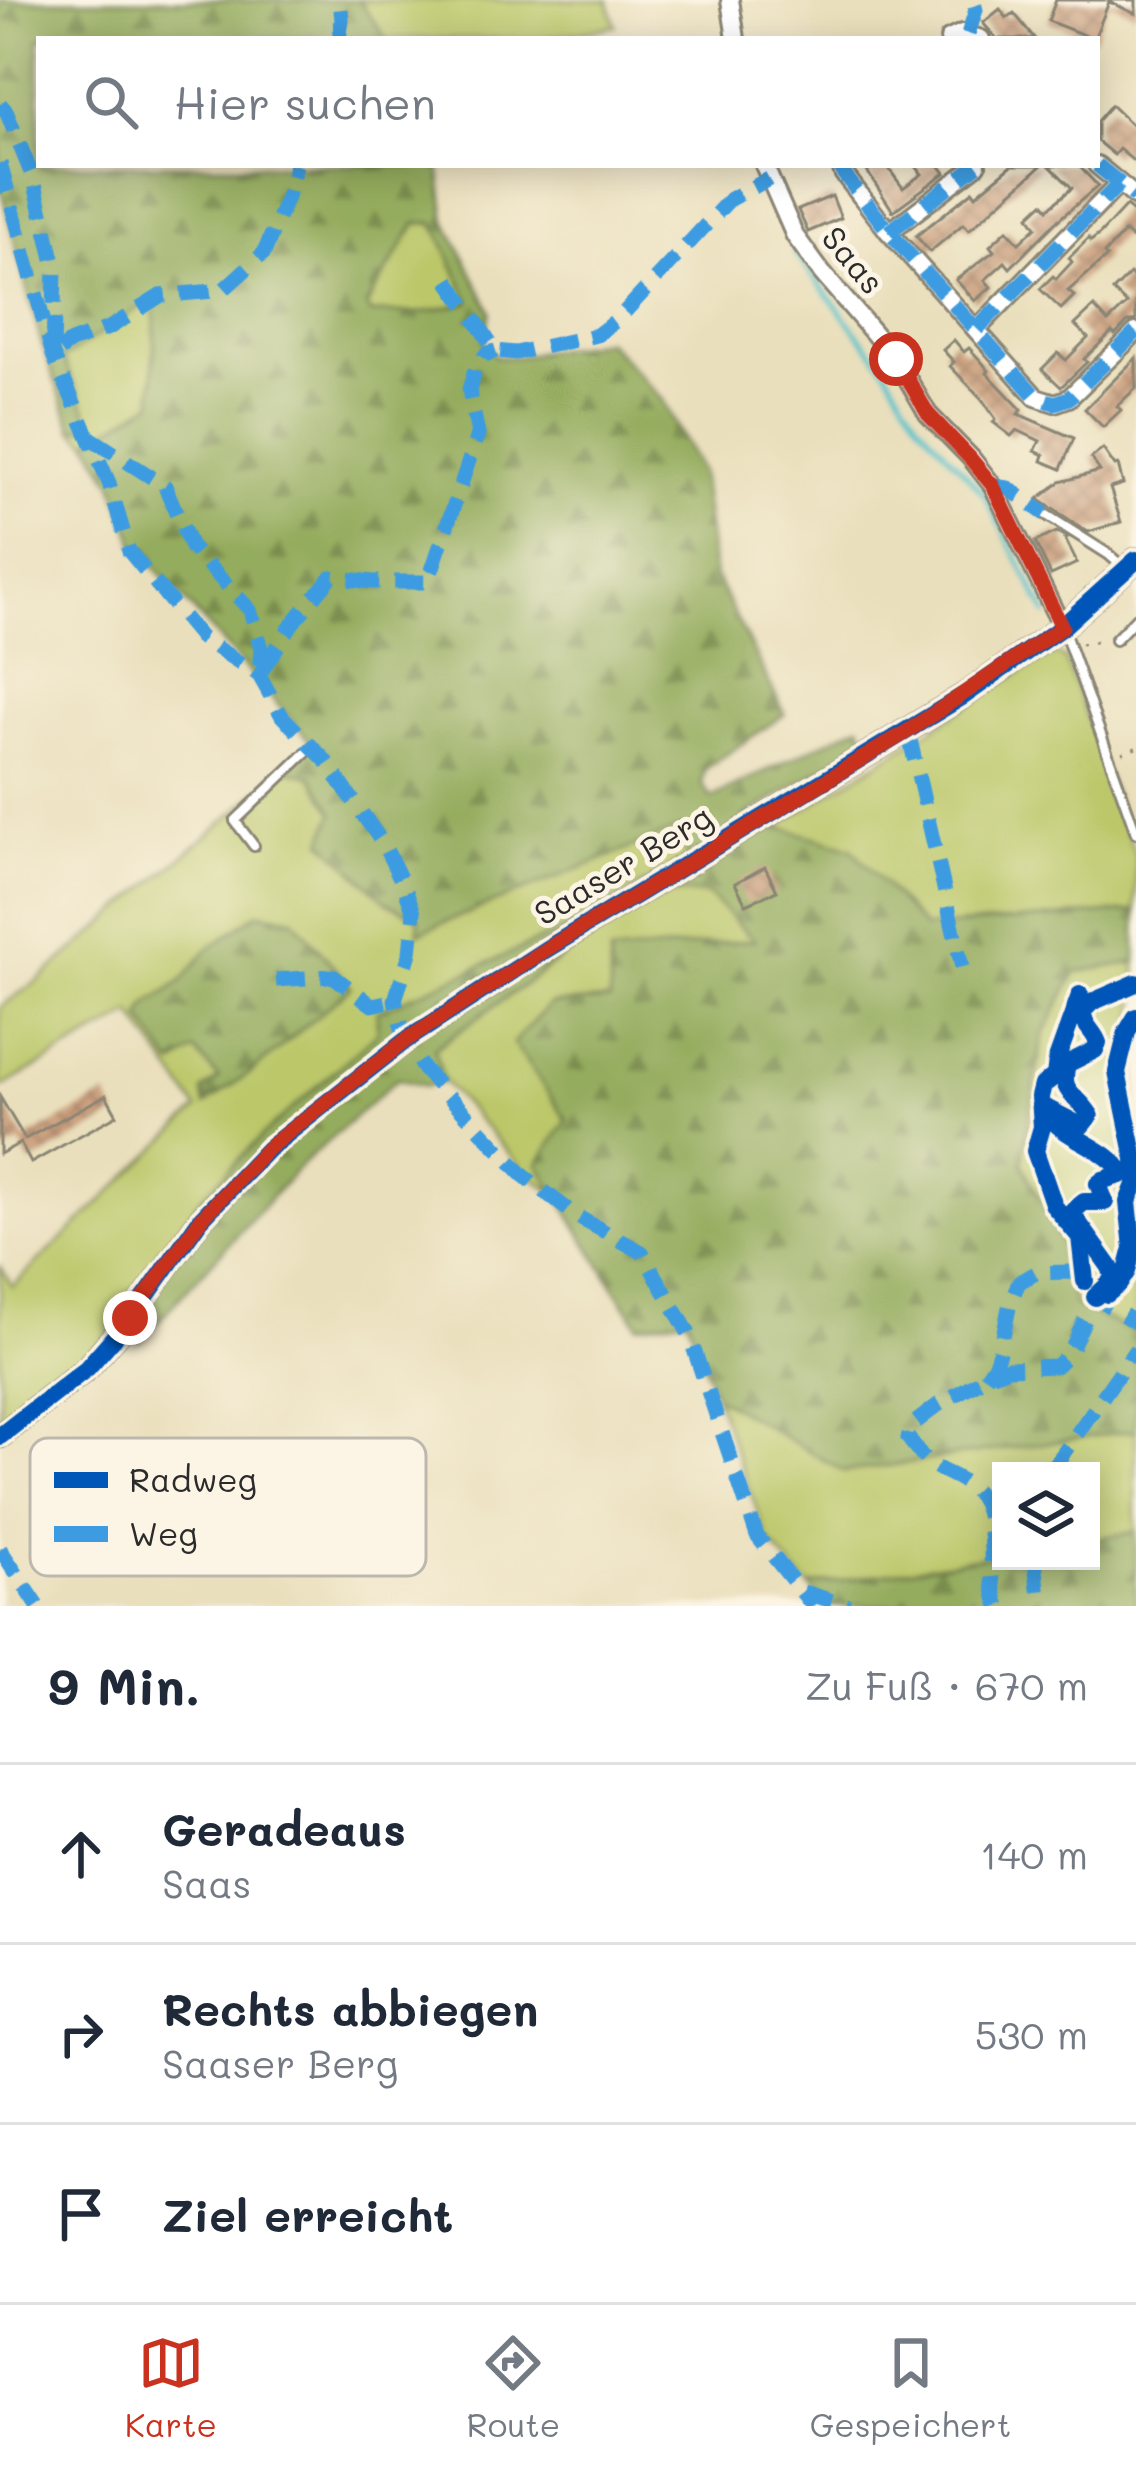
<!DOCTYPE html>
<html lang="de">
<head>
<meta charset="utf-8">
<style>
  :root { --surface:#fff; --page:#f2f2f3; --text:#1f2937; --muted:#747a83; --line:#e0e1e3; --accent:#c8321e }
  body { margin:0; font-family:Mali,sans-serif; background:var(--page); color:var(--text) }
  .controls { position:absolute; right:36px; bottom:36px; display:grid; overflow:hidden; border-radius:0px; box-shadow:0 6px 30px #0003 }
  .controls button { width:108px; height:108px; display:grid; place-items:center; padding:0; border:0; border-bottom:3px solid var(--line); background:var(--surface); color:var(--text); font:60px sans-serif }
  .stop { position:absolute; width:36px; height:36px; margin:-27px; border:9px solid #c8321e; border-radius:50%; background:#fff }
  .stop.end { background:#c8321e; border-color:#fff; box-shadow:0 3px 12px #0008 }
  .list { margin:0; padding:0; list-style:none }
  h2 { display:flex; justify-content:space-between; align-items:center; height:156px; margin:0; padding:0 48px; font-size:51px }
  h2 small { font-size:39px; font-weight:400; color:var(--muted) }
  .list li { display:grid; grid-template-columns:78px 1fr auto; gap:36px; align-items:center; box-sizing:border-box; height:180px; padding:0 48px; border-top:3px solid var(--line) }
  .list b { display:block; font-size:45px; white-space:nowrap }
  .list p { margin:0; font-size:39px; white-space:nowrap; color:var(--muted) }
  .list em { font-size:39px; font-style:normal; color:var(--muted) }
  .icon { flex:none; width:66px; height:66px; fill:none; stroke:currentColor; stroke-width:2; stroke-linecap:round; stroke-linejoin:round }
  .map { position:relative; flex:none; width:1136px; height:1606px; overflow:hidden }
  .search { position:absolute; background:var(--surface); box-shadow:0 6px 30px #0003; left:36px; right:36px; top:36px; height:132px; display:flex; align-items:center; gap:30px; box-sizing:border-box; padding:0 42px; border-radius:0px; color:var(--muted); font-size:45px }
  .sheet { height:696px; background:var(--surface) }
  nav { display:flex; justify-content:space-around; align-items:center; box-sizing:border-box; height:168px; border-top:3px solid var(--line); background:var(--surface); font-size:33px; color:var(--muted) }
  nav a { display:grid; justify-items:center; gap:6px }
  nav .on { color:var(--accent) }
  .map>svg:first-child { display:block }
</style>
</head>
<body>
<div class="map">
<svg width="1136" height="1606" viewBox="0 0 1136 1606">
  <defs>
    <pattern id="forest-firs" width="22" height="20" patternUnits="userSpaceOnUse" patternTransform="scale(3)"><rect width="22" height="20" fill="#94ac5d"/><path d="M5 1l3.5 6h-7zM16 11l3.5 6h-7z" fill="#798c4d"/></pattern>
    <pattern id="building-cross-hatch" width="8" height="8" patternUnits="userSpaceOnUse" patternTransform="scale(3)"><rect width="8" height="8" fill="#cda280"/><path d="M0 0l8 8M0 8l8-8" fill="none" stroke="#a78469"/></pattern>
  </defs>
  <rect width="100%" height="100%" fill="#fcf5e5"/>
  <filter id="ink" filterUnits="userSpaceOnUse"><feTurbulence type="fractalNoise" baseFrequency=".00833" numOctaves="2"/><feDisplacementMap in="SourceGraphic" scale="24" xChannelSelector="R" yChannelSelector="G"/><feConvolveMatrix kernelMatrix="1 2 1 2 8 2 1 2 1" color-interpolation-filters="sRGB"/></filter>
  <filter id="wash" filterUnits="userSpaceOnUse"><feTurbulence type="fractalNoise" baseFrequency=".004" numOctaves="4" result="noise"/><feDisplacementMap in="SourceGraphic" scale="48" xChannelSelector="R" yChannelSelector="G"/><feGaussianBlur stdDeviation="2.7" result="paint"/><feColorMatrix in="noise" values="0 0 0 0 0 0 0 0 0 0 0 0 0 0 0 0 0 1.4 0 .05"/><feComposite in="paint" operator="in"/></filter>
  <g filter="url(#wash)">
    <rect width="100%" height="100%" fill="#eadfbc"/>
    <g fill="#bbc769" stroke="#73794a" stroke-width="3" fill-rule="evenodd">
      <path d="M359,0H608L616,26L538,39H386Z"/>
      <path d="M416,223H435L470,303L422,313H370L366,306Z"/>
      <path d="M155,296L153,402L88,442L73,430L92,426L63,359Z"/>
      <path d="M1055,653L1065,659L1136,857V911L923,928L851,848L776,827L1045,657Z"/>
      <path d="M285,769L312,776L387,902L419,918V932L683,826L687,860L378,1033L263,1135L200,1199L127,1300C116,1346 37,1396 0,1425V1265L12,1287L198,1109L132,1014L0,1088V1007L39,980ZM181,982L260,1065L206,1104L203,1091L219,1079L195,1050L174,1065L147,1005Z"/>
      <path d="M667,893H707L755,941L611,954V1001L550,1004L514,1042L567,1120L538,1164L558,1196L525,1171L444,1082L434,1049L587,940Z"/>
      <path d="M1136,962V1325L1133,1331L1074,1305L1063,1246L1022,1163L1043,1035L1076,972Z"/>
      <path d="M715,1396L845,1472L1136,1430V1532L1091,1539V1471H1001V1554L809,1586L768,1540Z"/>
    </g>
    <g fill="url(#forest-firs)" stroke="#606c44" stroke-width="3" fill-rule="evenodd">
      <path d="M0,0H359L386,39H39V165H439L446,221L491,311L484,342L496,357H515L606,340L663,400L701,472L714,575L785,714L705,769L702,784L711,798L860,725L868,740L745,817L851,848L924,928L1136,911V962L1076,972L1043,1035L1022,1163L1063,1246L1074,1305L1132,1331L1136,1325V1430L844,1472L715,1396L687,1317L638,1325L538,1164L567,1120L513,1043L550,1004L610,1000V954L754,940L707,894L667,893L687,860L683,827L418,933L419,918L387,902L323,841L334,812L312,776L285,769L312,743L136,546L113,483L88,442L153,402L155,297L63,359L93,425L73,430L41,342L0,187ZM416,223H434L470,302L422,313H370L366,305Z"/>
      <path d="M258,913L293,918L351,987L260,1065L205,1105L203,1091L219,1078L195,1051L173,1065L141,1018L147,1005L181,982L207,950Z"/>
      <path d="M573,926L587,940L434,1048L444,1082L426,1086L397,1079L297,1169L139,1342L123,1317L127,1300L200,1199L263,1135L377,1033V1011Z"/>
      <path d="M1136,1532V1606H827L809,1586L1001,1554V1561H1091V1539Z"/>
    </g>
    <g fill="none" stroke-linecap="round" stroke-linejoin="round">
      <g stroke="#55c3cc" stroke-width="4.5">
        <path d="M754,165L756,172"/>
        <path d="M794,252L885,368L917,420L983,493L1047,615"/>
      </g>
    </g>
    <g id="blocks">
      <g fill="url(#building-cross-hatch)">
        <path d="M1056,0H1136V14L1109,2L1094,39L1048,21Z"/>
        <path d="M1000,9L1007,18L1014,13L1035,39H997L983,23Z"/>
        <path d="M1111,105L1136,129V163L1119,149L1114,155L1097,141V121Z"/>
        <path d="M863,165H886L903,188L922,174L915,165H939L945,173L893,211Z"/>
        <path d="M1012,165H1042L969,230L963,224L930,252L916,236L973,191L976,195Z"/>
        <path d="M1049,165H1078L1098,186L1058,220L1010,268L1005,262L985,280L991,287L975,301L956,280L994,251L990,246L1007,230L1019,243L1036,227L1029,216L1043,203L1048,209L1072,188Z"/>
        <path d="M832,196L841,218L808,232L798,210Z"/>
        <path d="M1126,206L1136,214V242L1125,232L1104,254L1107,257L1068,291L1074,296L1061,309L1040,289L1053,276L1056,279L1072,262L1069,258L1089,238L1091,241L1100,234Z"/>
        <path d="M1130,274L1136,280V320L1128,322L1115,335L1112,332L1084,359L1087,362L1061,387L1042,369L1058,353L1066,360L1088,338L1075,325L1094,307L1108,322L1127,304L1113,291Z"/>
        <path d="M954,340L964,352L969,348L981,361L989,371L987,373L1022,410L1018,414L1074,438L1061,469L1042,461L1044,455L1035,451L1040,441L1017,430L1011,436L993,422L996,419L981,398L950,366L954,362L943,350Z"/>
        <path d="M1136,358V388L1117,406L1121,410L1103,427L1085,409Z"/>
        <path d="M1103,449L1115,466L1118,465L1123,484L1110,488L1121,522L1088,532L1038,499L1060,482L1100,471L1091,458Z"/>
        <path d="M1057,532L1068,538L1065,539L1077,563L1051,575L1035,542Z"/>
        <path d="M765,867L777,891L746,904L735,883Z"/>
        <path d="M106,1095L117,1115L31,1163L20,1143L0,1154V1097L25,1139Z"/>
      </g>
    </g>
  </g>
  <g filter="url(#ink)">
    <use href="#blocks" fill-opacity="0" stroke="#8a8574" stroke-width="3"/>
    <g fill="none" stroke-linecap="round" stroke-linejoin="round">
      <g stroke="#8a8574" stroke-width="14">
        <g id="service">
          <path d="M1045,514L1108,554L1123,567"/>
          <path d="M1064,631L1136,833"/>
          <path d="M1115,640L1136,618"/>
          <path d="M254,846L235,821L312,747"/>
        </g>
      </g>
      <g stroke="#8a8574" stroke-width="22">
        <g id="minor">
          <path d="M730,0L736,39"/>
          <path d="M949,39L962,33L981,39"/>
          <path d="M764,165L795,236L822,273L896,359L928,414L971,458L993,486L1062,627"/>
          <path d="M841,165L843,173L889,232L1036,397L1055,403L1069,398L1136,332"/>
          <path d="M1097,165L1136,197"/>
          <path d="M889,232L977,165"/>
          <path d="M977,329L1119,184"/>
        </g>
      </g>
      <g stroke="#8a8574" stroke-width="27">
        <path id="tertiary" d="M0,1436L87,1368L130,1319L200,1220L268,1149L405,1041L545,950L965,695L1062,627L1136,560"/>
      </g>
      <g stroke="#8a8574" stroke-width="3" stroke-dasharray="3 9" stroke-linecap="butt">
        <path d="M1081,644L1101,641"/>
        <path d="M1122,753L1136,748"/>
      </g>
      <use href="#service" stroke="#fff" stroke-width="8"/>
      <use href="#minor" stroke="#fff" stroke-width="16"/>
      <use href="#tertiary" stroke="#fff" stroke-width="21"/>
      <g stroke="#3d9ce1" stroke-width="15" stroke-dasharray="30 15" stroke-linecap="butt">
        <path d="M968,34L976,10L973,0"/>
        <path d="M339,39L342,20L340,0"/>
        <path d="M0,104L6,111L34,180L55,267L53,355L71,342L109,328L160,296L223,290L264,253L289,192L296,165"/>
        <path d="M0,163L53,355L109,483L129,551L201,638L259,675L282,716L325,760L384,845L404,886L414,912L410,953L395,1000L405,1041L424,1070L523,1175L576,1216L642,1252L688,1332L757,1536L813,1606"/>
        <path d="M841,165L843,173L889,232L1036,397L1055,403L1069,398L1136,332"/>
        <path d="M1097,165L1136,197"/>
        <path d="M889,232L977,165"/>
        <path d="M448,280L496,351L516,353L597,335L619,318L730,199L769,179"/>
        <path d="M977,329L1119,184"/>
        <path d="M89,437L165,486L191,547L250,610L261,648L259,675L292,624L331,577L373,582H428L478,434L469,390L475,370L486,354L496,351"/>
        <path d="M993,486L1008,488L1045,514"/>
        <path d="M908,731L962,967"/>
        <path d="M276,980L333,976L372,1005L395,1000"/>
        <path d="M986,1377L995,1364L1001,1346L1010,1303L1019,1282L1036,1273L1073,1272L1085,1281L1095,1297L1136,1323"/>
        <path d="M1051,1471L1136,1349"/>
        <path d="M0,1549L38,1606"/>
        <path d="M1035,1561L1040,1606"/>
        <path d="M803,1592L849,1606"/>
        <path d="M999,1606C984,1572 1000,1520 976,1492C964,1478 942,1473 927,1461C920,1455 914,1445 908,1438L912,1425L938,1405L986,1377L1008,1368L1056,1366L1070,1352L1095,1297L1100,1292"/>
      </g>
      <g stroke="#fcf5e5" stroke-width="26">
        <g id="cycleway">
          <path d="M1080,995L1057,1059L1055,1076L1043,1085L1040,1097L1042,1127L1035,1151L1054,1206L1080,1237L1085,1281"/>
          <path d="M1107,1294L1119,1284L1127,1271L1133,1248L1128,1202L1136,1182L1135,1159L1117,1072L1127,1032L1136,1017"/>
          <path d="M1095,1297L1109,1284L1113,1276L1110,1267L1075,1218L1073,1211L1084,1202H1105L1098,1184L1103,1180L1120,1175V1169C1099,1144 1066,1139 1046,1113L1048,1109L1081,1126L1090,1115C1076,1092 1059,1095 1067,1064L1095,1050L1098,1043C1094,1030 1083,1027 1083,1011L1092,1002L1136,983"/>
          <path d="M0,1436L87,1368L130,1319L200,1220L268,1149L405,1041L545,950L965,695L1062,627L1136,560"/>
        </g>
      </g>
      <use href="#cycleway" stroke="#0057b8" stroke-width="18"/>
    </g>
  </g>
  <g fill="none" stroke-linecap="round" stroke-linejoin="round" filter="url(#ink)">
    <path stroke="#c8321e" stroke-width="15" d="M130,1318L200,1220L268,1148L405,1041L545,950L908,731L1062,627L993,486L970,458L928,414L896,359"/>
  </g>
  <g text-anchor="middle" stroke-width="10" stroke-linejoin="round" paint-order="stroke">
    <g font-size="33" fill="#2b2b2b" stroke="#fcf5e5">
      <text transform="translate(853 260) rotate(50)" y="12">Saas</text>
      <text transform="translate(623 865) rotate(-31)" y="12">Saaser Berg</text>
    </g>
  </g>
  <rect x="30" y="1438" width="396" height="138" rx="18" fill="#fcf5e5" stroke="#bdb8ad" stroke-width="3"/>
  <rect x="54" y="1472" width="54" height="16" fill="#0057b8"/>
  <rect x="54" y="1526" width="54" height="16" fill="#3d9ce1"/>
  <g font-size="33" fill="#2b2b2b">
    <text x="129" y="1492">Radweg</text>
    <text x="129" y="1546">Weg</text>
  </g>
</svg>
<div class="controls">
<button><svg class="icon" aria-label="layers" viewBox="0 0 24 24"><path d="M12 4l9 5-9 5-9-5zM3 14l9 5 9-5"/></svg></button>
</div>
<div class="stop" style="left:896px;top:359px"></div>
<div class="stop end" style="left:130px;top:1318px"></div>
<div class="search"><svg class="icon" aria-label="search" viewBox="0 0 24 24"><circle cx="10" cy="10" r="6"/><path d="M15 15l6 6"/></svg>Hier suchen</div>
</div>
<section class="sheet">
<h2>9 Min.<small>Zu Fuß · 670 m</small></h2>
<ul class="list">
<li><svg class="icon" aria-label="ahead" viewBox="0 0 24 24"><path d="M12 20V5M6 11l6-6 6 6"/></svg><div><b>Geradeaus</b><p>Saas</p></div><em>140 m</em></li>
<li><svg class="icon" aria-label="right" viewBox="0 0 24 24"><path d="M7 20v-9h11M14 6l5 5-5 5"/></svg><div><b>Rechts abbiegen</b><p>Saaser Berg</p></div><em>530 m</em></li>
<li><svg class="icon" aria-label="arrive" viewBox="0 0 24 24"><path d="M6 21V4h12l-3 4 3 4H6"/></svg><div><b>Ziel erreicht</b></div></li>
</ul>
</section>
<nav>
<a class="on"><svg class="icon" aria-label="map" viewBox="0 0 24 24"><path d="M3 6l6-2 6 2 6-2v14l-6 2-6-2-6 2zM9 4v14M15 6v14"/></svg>Karte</a>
<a><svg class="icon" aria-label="directions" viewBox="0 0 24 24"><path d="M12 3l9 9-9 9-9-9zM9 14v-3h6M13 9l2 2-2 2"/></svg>Route</a>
<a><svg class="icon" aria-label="saved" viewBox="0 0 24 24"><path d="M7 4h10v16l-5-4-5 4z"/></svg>Gespeichert</a>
</nav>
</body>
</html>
